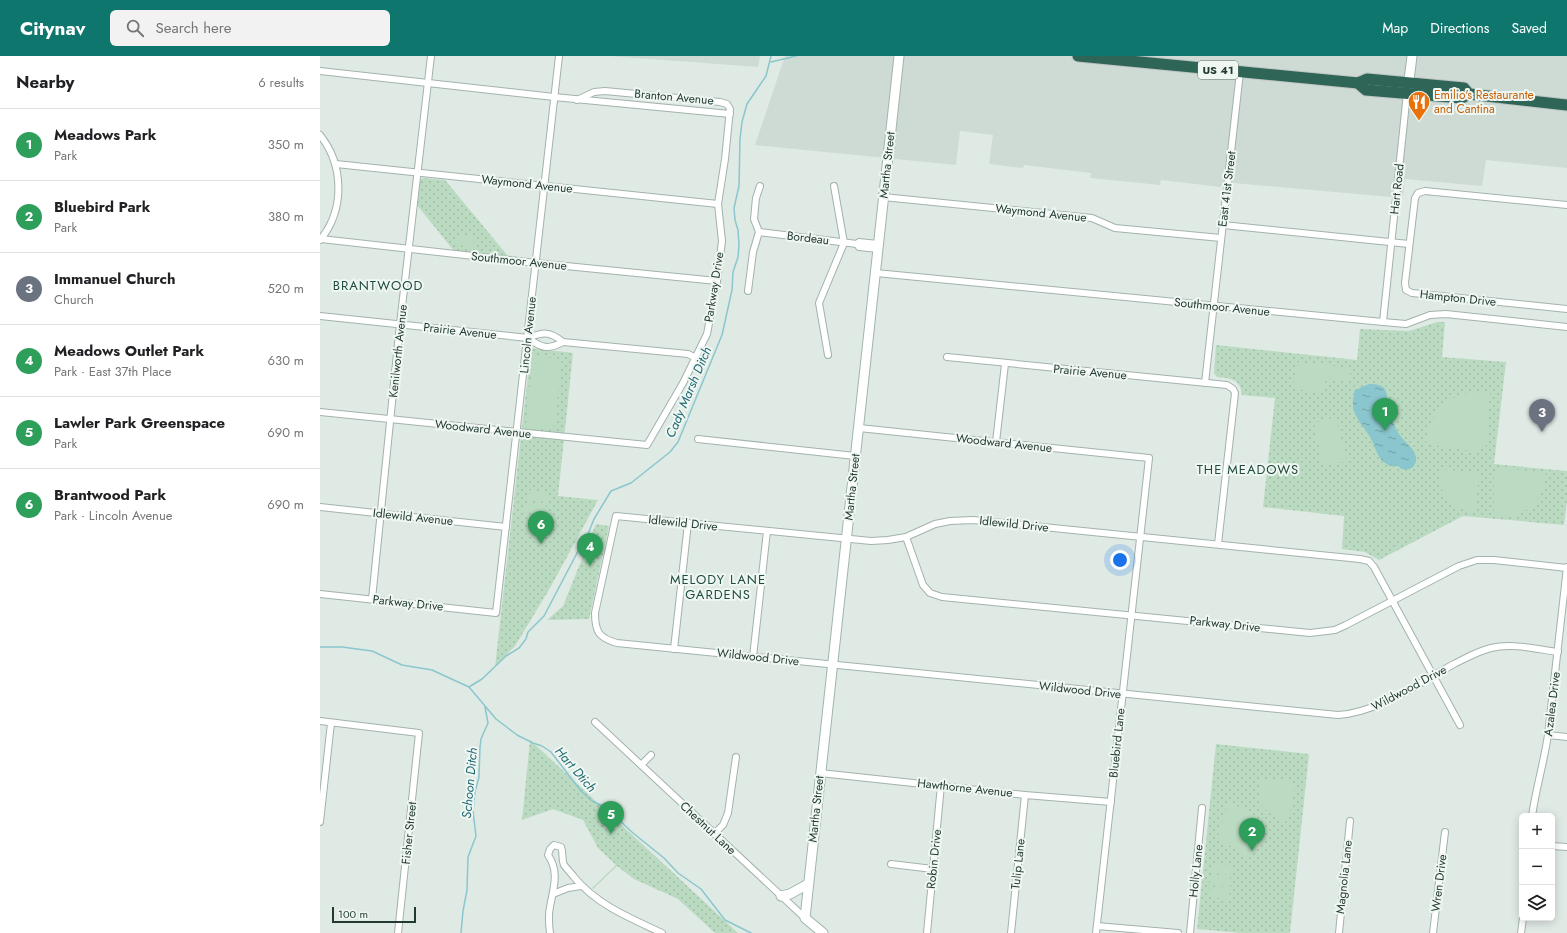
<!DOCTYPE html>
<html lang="en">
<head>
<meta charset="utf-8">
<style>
  :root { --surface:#fff; --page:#f2f2f2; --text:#202124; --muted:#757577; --line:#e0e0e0; --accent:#0f766e }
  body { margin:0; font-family:Jost,sans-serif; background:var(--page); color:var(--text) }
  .controls { position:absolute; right:12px; bottom:12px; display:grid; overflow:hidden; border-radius:6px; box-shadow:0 2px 10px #0003 }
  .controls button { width:36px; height:36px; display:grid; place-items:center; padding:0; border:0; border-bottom:1px solid var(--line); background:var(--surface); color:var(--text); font:20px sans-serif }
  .scale { position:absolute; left:12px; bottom:10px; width:84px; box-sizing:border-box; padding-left:4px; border:2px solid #223a32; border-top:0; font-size:11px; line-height:14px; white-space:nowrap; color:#223a32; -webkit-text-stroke:3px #f0f7f3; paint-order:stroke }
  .you { position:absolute; left:800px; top:504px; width:14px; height:14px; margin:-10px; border:3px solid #fff; border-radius:50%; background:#1a73e8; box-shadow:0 0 0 6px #1a73e833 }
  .badge { display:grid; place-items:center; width:26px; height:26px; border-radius:50%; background:var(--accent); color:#fff; font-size:13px; font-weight:700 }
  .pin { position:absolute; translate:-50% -33px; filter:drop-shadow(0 1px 2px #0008) }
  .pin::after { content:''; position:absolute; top:21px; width:14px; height:12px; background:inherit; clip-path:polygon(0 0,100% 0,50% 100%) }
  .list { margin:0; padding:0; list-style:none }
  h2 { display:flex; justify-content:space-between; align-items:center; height:52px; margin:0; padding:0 16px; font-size:17px }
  h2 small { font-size:13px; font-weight:400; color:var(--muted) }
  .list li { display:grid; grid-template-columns:26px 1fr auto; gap:12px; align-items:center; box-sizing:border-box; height:72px; padding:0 16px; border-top:1px solid var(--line) }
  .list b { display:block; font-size:15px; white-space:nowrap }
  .list p { margin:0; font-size:13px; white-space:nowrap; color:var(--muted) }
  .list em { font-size:13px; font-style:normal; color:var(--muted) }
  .icon { flex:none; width:22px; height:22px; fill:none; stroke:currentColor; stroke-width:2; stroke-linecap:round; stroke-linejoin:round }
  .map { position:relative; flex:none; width:1247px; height:877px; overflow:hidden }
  header { display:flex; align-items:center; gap:24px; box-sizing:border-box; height:56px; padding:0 20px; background:var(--accent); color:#fff }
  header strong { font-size:19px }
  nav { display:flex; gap:22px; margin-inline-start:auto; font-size:14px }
  .search { width:280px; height:36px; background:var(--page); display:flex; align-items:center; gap:10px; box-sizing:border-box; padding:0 14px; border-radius:6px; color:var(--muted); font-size:15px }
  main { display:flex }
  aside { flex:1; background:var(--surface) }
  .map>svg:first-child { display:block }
</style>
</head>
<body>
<header>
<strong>Citynav</strong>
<div class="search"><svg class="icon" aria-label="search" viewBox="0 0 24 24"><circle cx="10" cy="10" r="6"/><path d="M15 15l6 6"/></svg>Search here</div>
<nav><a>Map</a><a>Directions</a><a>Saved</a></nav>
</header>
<main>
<aside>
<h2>Nearby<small>6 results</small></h2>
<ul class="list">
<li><span class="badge" style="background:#2e9e5b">1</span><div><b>Meadows Park</b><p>Park</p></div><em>350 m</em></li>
<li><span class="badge" style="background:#2e9e5b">2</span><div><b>Bluebird Park</b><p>Park</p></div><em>380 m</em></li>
<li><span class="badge" style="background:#6b7280">3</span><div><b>Immanuel Church</b><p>Church</p></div><em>520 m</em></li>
<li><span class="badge" style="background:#2e9e5b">4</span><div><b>Meadows Outlet Park</b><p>Park · East 37th Place</p></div><em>630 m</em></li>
<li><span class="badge" style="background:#2e9e5b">5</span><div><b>Lawler Park Greenspace</b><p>Park</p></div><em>690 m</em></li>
<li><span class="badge" style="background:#2e9e5b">6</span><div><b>Brantwood Park</b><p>Park · Lincoln Avenue</p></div><em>690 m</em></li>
</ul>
</aside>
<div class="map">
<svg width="1247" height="877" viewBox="0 0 1247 877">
  <defs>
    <pattern id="park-dots" width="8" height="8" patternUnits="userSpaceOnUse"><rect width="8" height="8" fill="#badbc1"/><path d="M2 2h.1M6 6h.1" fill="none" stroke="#a0bda6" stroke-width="1.8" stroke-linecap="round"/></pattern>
    <pattern id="water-ripples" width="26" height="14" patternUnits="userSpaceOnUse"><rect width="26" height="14" fill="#8ac6cd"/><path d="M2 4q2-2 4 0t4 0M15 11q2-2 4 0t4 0" fill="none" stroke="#70a2a7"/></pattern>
  </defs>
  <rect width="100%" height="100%" fill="#e0eae5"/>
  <g fill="#cedad4">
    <path d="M290,0H440L438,11Z"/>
    <path d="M465,0H1247V112L1166,104L1162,130L1085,123L1083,141H1071L903,126L901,131L841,124L840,129L770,122L771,117L704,109L703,112L669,108L673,79L640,75L636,109L435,89Z"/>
  </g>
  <g fill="url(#park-dots)">
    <path d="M104,122L125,124L188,200L134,195L97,149L100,125L101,123Z"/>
    <path d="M1117,266H1125L1122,301L1186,306L1174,408L1247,415V444L1244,469L1143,460L1059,504L1045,496L1022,493L1024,460L943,451L955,342L922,339C921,323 910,322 897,321L894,317L896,289L1037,304L1040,273L1089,275Z"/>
    <path d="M211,292L253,297L238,440L278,444L230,532L195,590L175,611Z"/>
    <path d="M276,468L289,470L269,563L227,564L243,550Z"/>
    <path d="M210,684L418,877H395L358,843L314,823L297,810L273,833L272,832L296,809L278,792L263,764L233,753L202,764Z"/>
    <path d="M896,688L989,698L970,877H921L877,873Z"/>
  </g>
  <g fill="#badbc1">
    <path d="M137,180L155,181L154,191L136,189Z"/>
    <path d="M213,300L242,303L234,374L206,371Z"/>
    <path d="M976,306L1031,312L1029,325L1006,322L1004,336L973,333Z"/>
    <path d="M1154,336L1170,337L1166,390L1158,396L1106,388C1108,368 1118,348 1138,340C1143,338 1149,337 1154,336Z"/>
    <path d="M1016,361L1027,405L1003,410L994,367Z"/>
    <path d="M1178,411L1226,417C1225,422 1225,428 1223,433C1216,453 1195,463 1174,461V416Z"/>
    <path d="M1120,413L1156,417L1159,420L1155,455C1131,456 1117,436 1120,413Z"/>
    <path d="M208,434L228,436L226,446L207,443Z"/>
    <path d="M206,447L226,449L225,458L205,456Z"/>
    <path d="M970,724L975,731L968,766L956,762L941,750L940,725Z"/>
    <path d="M908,748C913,750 919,750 923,752C942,763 941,785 931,802L900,784L898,776Z"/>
    <path d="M891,808L911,810V819L891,817Z"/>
    <path d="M890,820L910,821V831L890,829Z"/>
    <path d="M890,832L910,833L909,843L889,841Z"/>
  </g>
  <path fill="url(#water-ripples)" d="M1049,328C1072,327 1065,342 1070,357C1073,366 1076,375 1082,382C1086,387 1093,392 1095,398C1099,407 1092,416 1082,413C1079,412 1081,411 1077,410C1073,410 1069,410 1065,407C1057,402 1055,389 1050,381C1045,373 1037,364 1034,355C1032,347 1033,341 1035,334Z"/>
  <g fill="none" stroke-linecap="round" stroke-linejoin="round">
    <g stroke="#8ac6cd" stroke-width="1.5">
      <path d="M451,6L476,0"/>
      <path d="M0,591H22L52,595L82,609L112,614L149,631L176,663L197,679L213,687L222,690L231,696L261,735L272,745L285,751L313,777L344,802L358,817L381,833L405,864L431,877"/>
      <path d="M149,631L162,623L186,600L199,592L206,583L208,576L224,560L256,499L268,478L274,463L291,435L311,427L350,396L358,386L402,279L412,234L413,216L418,201L419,189L418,174L415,164L414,152L419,130L420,83L422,66L427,48L446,20L451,0"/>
      <path d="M141,877L143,855L147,834L148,801L156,780L153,755L155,736L159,721L160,691L161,683L168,667L165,651"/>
    </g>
    <g stroke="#a3b2ac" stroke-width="8">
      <g id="street">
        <path d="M0,15L234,41L410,58"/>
        <path d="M0,79C24,109 25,154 0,184"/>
        <path d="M16,108L398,148"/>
        <path d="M563,141L772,162L795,172L901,182"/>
        <path d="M1247,149L1105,135L1098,137L1095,142L1085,227L1086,234L1092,237L1247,253"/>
        <path d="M903,169L1089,188"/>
        <path d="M439,176L537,188L539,186L558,188"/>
        <path d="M1,183L216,207L397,225"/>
        <path d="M537,188L539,191L558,193"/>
        <path d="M556,217L1063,266L1086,268L1110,259L1126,258L1247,271"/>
        <path d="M428,235L433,196L439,176L434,163L436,142L440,130"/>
        <path d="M0,260L208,282C223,276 230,275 243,286L368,298L376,302"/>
        <path d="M1063,266L1087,37"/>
        <path d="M208,282C221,292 228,294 243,286"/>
        <path d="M508,299L499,247L524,187L514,130"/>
        <path d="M627,301L907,329L913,333L915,337L898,488"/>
        <path d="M885,327L920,16"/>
        <path d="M0,356L327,389L363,327L387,278L397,225L402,185L398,148L405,103L410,53L407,48L400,46L285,35L274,36L257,44"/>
        <path d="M539,372L829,402L776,877"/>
        <path d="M378,383L535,400"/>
        <path d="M676,386L685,308"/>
        <path d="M0,451L186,471"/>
        <path d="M586,481L603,529L610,537L622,541L990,577L1015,574L1026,569L1139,510L1157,504H1174L1247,512"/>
        <path d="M0,538L176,557L239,0"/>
        <path d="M52,543L80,268L111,0"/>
        <path d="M354,593L368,467"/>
        <path d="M433,601L447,475"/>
        <path d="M0,665L99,677L78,877"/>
        <path d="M275,666L485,862"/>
        <path d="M1140,669L1054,511L1049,505L1040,503L653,464L630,465L615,468L586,481L568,484L551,485L296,460L275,557C275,576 279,582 297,587L1018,659C1057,657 1099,627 1134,608C1146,602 1158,595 1171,592C1192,587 1216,593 1238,596"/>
        <path d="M1228,679L1247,681"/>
        <path d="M321,709L331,699"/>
        <path d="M500,717L705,739L791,746"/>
        <path d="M1212,760C1216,732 1224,706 1228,679L1247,511"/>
        <path d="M0,766L11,667"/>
        <path d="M394,778L403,769L408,757L416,701"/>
        <path d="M1232,790L1247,791"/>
        <path d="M571,808L613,813"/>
        <path d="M233,838L248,832L261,830"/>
        <path d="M777,870L858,877"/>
        <path d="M230,877C229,869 228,859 230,851C233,833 240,816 228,799L230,793L234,789L241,791C244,798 241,803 244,809C247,813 251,817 254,821C277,849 310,862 342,877"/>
        <path d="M607,877L621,729"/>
        <path d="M691,877L705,739"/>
        <path d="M870,877L882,752"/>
        <path d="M1019,877L1030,765"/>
        <path d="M1113,877L1125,776"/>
        <path d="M1201,877L1203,862"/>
      </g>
    </g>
    <g stroke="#a0b5ac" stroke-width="11">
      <g id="secondary">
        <path d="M1088,32L1092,0"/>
        <path d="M461,840L470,838L488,828"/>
        <path d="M503,877L485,862L579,0"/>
      </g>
    </g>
    <g stroke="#bdc4c2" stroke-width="13">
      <g id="highway">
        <path d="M758,0L1038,27L1047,23L1144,32L1149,38L1247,49"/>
        <path d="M1038,27L1046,34L1142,42L1149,38"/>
      </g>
    </g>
    <use href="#street" stroke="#fff" stroke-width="6"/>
    <use href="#secondary" stroke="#fff" stroke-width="9"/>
    <use href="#highway" stroke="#2f6557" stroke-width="11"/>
  </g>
  <defs>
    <g id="restaurant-pin" transform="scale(1.15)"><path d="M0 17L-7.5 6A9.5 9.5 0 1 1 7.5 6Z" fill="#e8710a" stroke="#f0f7f3"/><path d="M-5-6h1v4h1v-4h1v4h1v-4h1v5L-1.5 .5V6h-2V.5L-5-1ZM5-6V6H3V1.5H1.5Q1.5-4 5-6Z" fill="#fff"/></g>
  </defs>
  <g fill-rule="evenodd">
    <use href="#restaurant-pin" x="1099" y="46"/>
  </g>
  <g text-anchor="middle" stroke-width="4" stroke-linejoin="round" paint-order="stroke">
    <rect fill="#f0f7f3" stroke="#60736c" stroke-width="1" x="878" y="5" width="40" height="18" rx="3"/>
    <g font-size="11" font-weight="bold" fill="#223a32">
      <text x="898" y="18">US 41</text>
    </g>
    <g font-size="12" fill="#c56008" stroke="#f0f7f3" text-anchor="start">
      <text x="1114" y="43">Emilio's Restaurante<tspan x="1114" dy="14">and Cantina</tspan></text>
    </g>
    <g font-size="12" fill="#223a32" stroke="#f0f7f3">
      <text transform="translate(354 41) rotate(5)" y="4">Branton Avenue</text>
      <text transform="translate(567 109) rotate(-84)" y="4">Martha Street</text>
      <text transform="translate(207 128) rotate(6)" y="4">Waymond Avenue</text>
      <text transform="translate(907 133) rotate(-83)" y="4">East 41st Street</text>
      <text transform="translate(1077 133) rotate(-84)" y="4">Hart Road</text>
      <text transform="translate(721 157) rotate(6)" y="4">Waymond Avenue</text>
      <text transform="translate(488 182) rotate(7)" y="4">Bordeau</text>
      <text transform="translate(199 205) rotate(6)" y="4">Southmoor Avenue</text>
      <text transform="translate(394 231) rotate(-81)" y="4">Parkway Drive</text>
      <text transform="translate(1138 242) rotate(6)" y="4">Hampton Drive</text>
      <text transform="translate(902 251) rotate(6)" y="4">Southmoor Avenue</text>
      <text transform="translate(140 275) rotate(6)" y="4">Prairie Avenue</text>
      <text transform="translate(208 279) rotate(-84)" y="4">Lincoln Avenue</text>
      <text transform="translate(78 295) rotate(-84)" y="4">Kenilworth Avenue</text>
      <text transform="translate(770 316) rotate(5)" y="4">Prairie Avenue</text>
      <text transform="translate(163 373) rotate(6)" y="4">Woodward Avenue</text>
      <text transform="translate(684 387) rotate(6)" y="4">Woodward Avenue</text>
      <text transform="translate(532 431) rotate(-84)" y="4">Martha Street</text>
      <text transform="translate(93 461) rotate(6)" y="4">Idlewild Avenue</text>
      <text transform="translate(363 467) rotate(6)" y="4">Idlewild Drive</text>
      <text transform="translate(694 468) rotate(6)" y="4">Idlewild Drive</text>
      <text transform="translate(88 547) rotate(6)" y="4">Parkway Drive</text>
      <text transform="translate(905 568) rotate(6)" y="4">Parkway Drive</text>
      <text transform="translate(438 601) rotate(6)" y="4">Wildwood Drive</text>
      <text transform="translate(1089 632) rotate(-28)" y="4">Wildwood Drive</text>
      <text transform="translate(760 634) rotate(6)" y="4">Wildwood Drive</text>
      <text transform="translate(1232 648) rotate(-83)" y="4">Azalea Drive</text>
      <text transform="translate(797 687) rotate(-84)" y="4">Bluebird Lane</text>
      <text transform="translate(645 732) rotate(6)" y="4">Hawthorne Avenue</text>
      <text transform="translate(496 753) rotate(-84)" y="4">Martha Street</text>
      <text transform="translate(388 772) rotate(43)" y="4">Chestnut Lane</text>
      <text transform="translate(89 777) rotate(-84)" y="4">Fisher Street</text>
      <text transform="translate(614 803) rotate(-84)" y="4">Robin Drive</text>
      <text transform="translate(698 808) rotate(-84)" y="4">Tulip Lane</text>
      <text transform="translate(876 815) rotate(-84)" y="4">Holly Lane</text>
      <text transform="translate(1024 821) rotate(-84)" y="4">Magnolia Lane</text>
      <text transform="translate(1119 827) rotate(-83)" y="4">Wren Drive</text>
    </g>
    <g font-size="13" letter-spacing="1" fill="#1f4b3e" stroke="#f0f7f3">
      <text x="58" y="234">BRANTWOOD</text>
      <text x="928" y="418">THE MEADOWS</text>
      <text x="398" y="528">MELODY LANE<tspan x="398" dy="15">GARDENS</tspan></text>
    </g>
    <g font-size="13" font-style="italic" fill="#1f6973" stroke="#f0f7f3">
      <text transform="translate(368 336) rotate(-67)" y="5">Cady Marsh Ditch</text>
      <text transform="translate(256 713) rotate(49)" y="5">Hart Dtich</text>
      <text transform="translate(149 727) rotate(-85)" y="5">Schoon Ditch</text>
    </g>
  </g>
</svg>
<div class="controls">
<button>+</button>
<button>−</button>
<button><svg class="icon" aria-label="layers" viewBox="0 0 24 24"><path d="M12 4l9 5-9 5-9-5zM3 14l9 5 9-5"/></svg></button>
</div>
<div class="scale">100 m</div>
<div class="you"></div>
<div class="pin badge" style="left:1065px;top:375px;background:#2e9e5b">1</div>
<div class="pin badge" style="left:932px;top:795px;background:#2e9e5b">2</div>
<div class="pin badge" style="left:1222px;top:376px;background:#6b7280">3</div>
<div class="pin badge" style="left:270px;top:510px;background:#2e9e5b">4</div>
<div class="pin badge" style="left:291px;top:778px;background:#2e9e5b">5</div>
<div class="pin badge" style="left:221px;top:488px;background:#2e9e5b">6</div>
</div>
</main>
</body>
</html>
